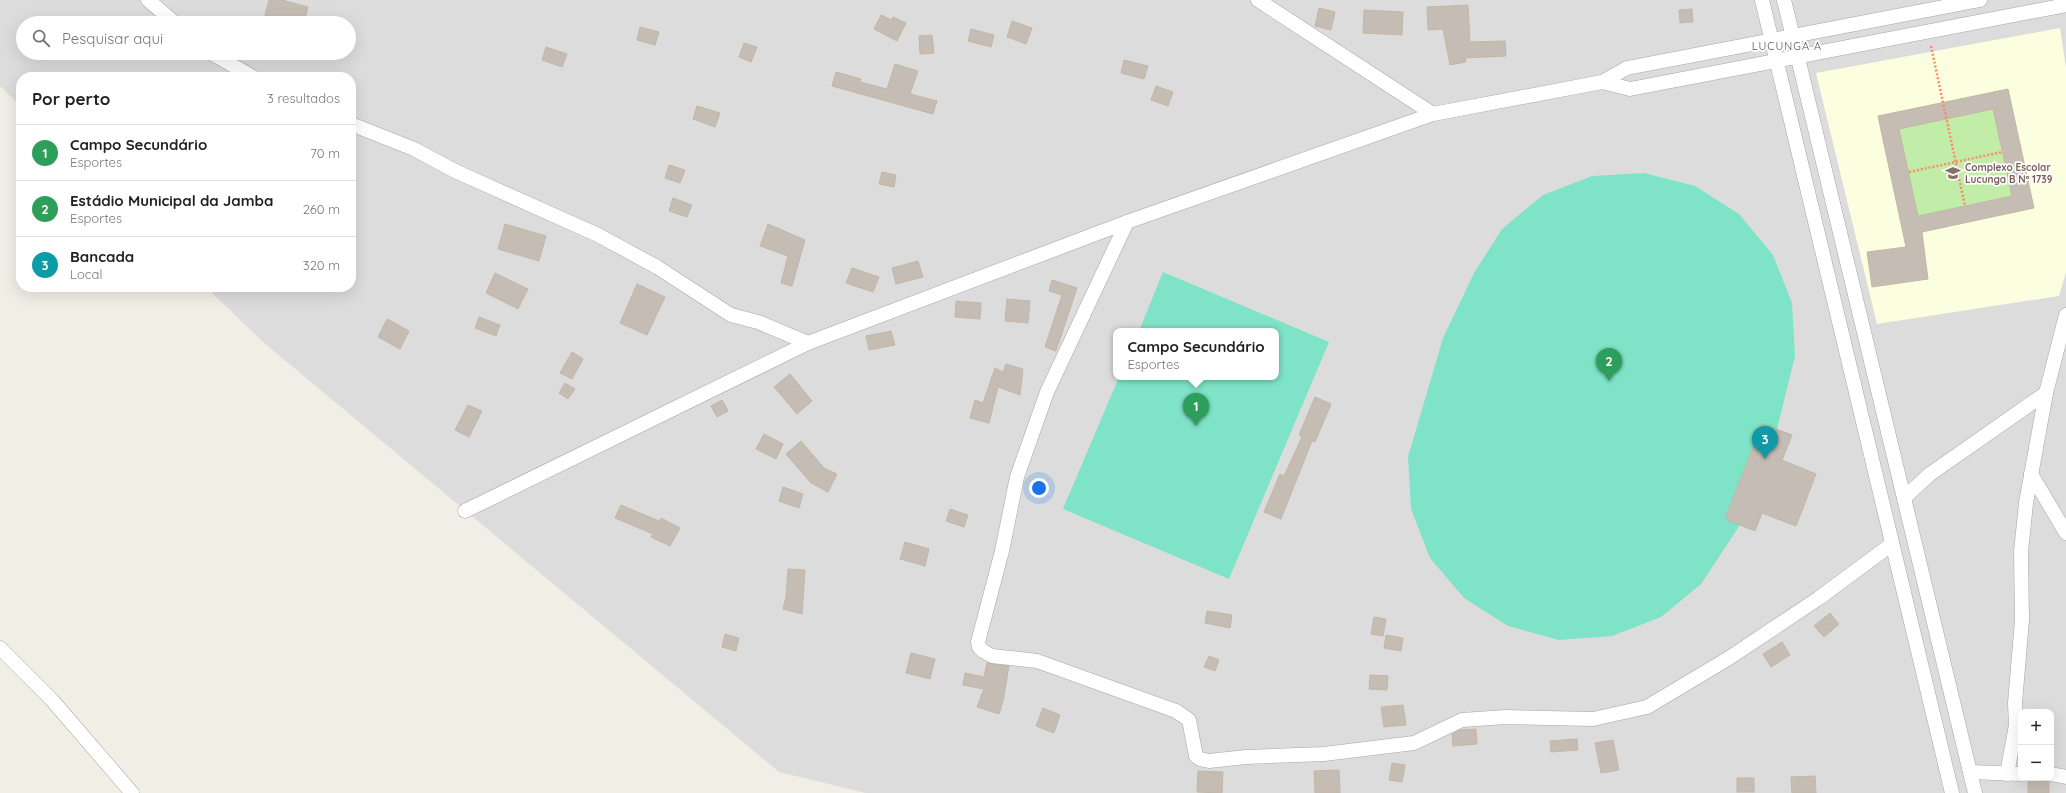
<!DOCTYPE html>
<html lang="pt">
<head>
<meta charset="utf-8">
<style>
  :root { --surface:#fff; --page:#f6f6f6; --text:#222; --muted:#767676; --line:#e0e0e0; --accent:#ea580c }
  body { margin:0; font-family:Quicksand,sans-serif; background:var(--page); color:var(--text) }
  .controls { position:absolute; right:12px; bottom:12px; display:grid; overflow:hidden; border-radius:8px; box-shadow:0 4px 16px #0002 }
  .controls button { width:36px; height:36px; display:grid; place-items:center; padding:0; border:0; border-bottom:1px solid var(--line); background:var(--surface); color:var(--text); font:20px sans-serif }
  .you { position:absolute; left:1039px; top:488px; width:14px; height:14px; margin:-10px; border:3px solid #fff; border-radius:50%; background:#1a73e8; box-shadow:0 0 0 6px #1a73e833 }
  .badge { display:grid; place-items:center; width:26px; height:26px; border-radius:50%; background:var(--accent); color:#fff; font-size:13px; font-weight:700 }
  .pin { position:absolute; translate:-50% -33px; filter:drop-shadow(0 1px 2px #0008) }
  .pin::after { content:''; position:absolute; top:21px; width:14px; height:12px; background:inherit; clip-path:polygon(0 0,100% 0,50% 100%) }
  .popup { position:absolute; left:1113px; top:328px; width:166px; height:52px; box-sizing:border-box; display:grid; place-content:center; border-radius:8px; background:var(--surface); filter:drop-shadow(0 1px 3px #0005); font-size:13px; white-space:nowrap; color:var(--muted) }
  .popup b { font-size:15px; color:var(--text) }
  .popup::after { content:''; position:absolute; left:50%; top:100%; margin-left:-8px; border:8px solid transparent; border-top-color:var(--surface) }
  .list { margin:0; padding:0; list-style:none }
  h2 { display:flex; justify-content:space-between; align-items:center; height:52px; margin:0; padding:0 16px; font-size:17px }
  h2 small { font-size:13px; font-weight:400; color:var(--muted) }
  .list li { display:grid; grid-template-columns:26px 1fr auto; gap:12px; align-items:center; box-sizing:border-box; height:56px; padding:0 16px; border-top:1px solid var(--line) }
  .list b { display:block; font-size:15px; white-space:nowrap }
  .list p { margin:0; font-size:13px; white-space:nowrap; color:var(--muted) }
  .list em { font-size:13px; font-style:normal; color:var(--muted) }
  .icon { flex:none; width:22px; height:22px; fill:none; stroke:currentColor; stroke-width:2; stroke-linecap:round; stroke-linejoin:round }
  .map { position:relative; flex:none; width:2066px; height:793px; overflow:hidden }
  .search { position:absolute; background:var(--surface); box-shadow:0 4px 16px #0002; left:16px; top:16px; width:340px; height:44px; display:flex; align-items:center; gap:10px; box-sizing:border-box; padding:0 14px; border-radius:22px; color:var(--muted); font-size:15px }
  .panel { position:absolute; background:var(--surface); box-shadow:0 4px 16px #0002; left:16px; top:72px; width:340px; height:220px; border-radius:16px }
  .map>svg:first-child { display:block }
</style>
</head>
<body>
<div class="map">
<svg width="2066" height="793" viewBox="0 0 2066 793">
  <rect width="100%" height="100%" fill="#f0eee5"/>
  <path fill="#dddcdc" fill-rule="evenodd" d="M0,0H2066V793H866L779,772L263,342L206,287H351V77H21V106L0,86ZM23,23H349V53H23ZM1116,331H1276V377H1116ZM2021,712H2051V778H2021Z"/>
  <path fill="#fbffdf" d="M2060,28L2066,68V272L2059,296L1877,324L1816,73Z"/>
  <path fill="#c2eda8" d="M1993,109L2012,196L1918,216L1899,129Z"/>
  <g fill="#7fe3c8">
    <path d="M1644,173L1695,186L1739,214L1773,255L1792,303L1795,356L1777,429L1792,435L1755,531L1740,525L1701,584L1661,617L1612,636L1559,640L1508,626L1464,598L1430,558L1411,509L1408,457L1443,338L1474,273L1502,229L1543,195L1592,176Z"/>
    <path d="M1163,272L1329,342L1229,579L1063,509L1119,377H1276V331H1139Z"/>
  </g>
  <g fill="#c5bdb4" stroke="#c3b6a6" fill-rule="evenodd">
    <path d="M269,0H282L308,7L304,23H281L264,19Z"/>
    <path d="M1468,5L1470,42L1505,41L1506,56L1465,58L1466,62L1450,65L1443,29L1428,30L1427,7Z"/>
    <path d="M1319,8L1335,12L1331,30L1315,26Z"/>
    <path d="M1692,9L1693,22L1680,23L1679,10Z"/>
    <path d="M1364,10L1403,12L1402,35L1363,33Z"/>
    <path d="M881,15L892,20L893,17L906,23L897,41L874,29Z"/>
    <path d="M1012,21L1032,28L1026,44L1007,37Z"/>
    <path d="M640,27L659,32L655,45L637,40Z"/>
    <path d="M971,29L994,35L991,47L968,41Z"/>
    <path d="M932,35L934,53L920,54L919,36Z"/>
    <path d="M744,43L757,47L751,62L739,57Z"/>
    <path d="M546,47L567,54L562,67L542,60Z"/>
    <path d="M1124,60L1148,66L1144,79L1121,73Z"/>
    <path d="M895,64L918,71L910,94L937,101L933,114L832,86L836,72L861,79L860,82L887,89Z"/>
    <path d="M1156,86L1173,92L1168,106L1151,100Z"/>
    <path d="M2008,89L2034,208L1922,232L1928,279L1872,287L1867,252L1906,247L1878,116ZM1993,109L2012,196L1918,216L1899,129Z"/>
    <path d="M697,106L720,113L715,127L693,119Z"/>
    <path d="M669,165L685,170L680,183L665,178Z"/>
    <path d="M882,172L896,175L894,187L879,184Z"/>
    <path d="M673,198L692,205L687,217L669,211Z"/>
    <path d="M505,224L546,236L539,261L498,249Z"/>
    <path d="M768,224L805,240L792,286L781,283L788,256L760,246Z"/>
    <path d="M918,261L923,277L896,284L892,268Z"/>
    <path d="M852,268L879,277L873,292L846,283Z"/>
    <path d="M495,273L528,289L518,309L486,293Z"/>
    <path d="M1052,280L1077,288L1056,351L1045,347L1062,295L1049,291Z"/>
    <path d="M637,284L665,297L647,335L620,323Z"/>
    <path d="M1007,299L1030,301L1028,323L1005,321Z"/>
    <path d="M956,301L981,303L980,319L955,317Z"/>
    <path d="M479,317L500,325L496,336L475,328Z"/>
    <path d="M387,319L409,331L400,349L378,337Z"/>
    <path d="M891,331L895,345L869,350L866,336Z"/>
    <path d="M572,352L583,359L572,379L560,373Z"/>
    <path d="M1006,364L1023,369L1020,395L998,387L989,423L970,418L975,400L983,403L995,368L1003,372Z"/>
    <path d="M790,374L812,401L797,414L774,387Z"/>
    <path d="M565,383L575,389L568,399L559,393Z"/>
    <path d="M1315,397L1331,404L1315,442L1312,441L1281,519L1264,512L1280,474L1284,476L1302,437L1299,435Z"/>
    <path d="M722,400L728,411L717,417L711,406Z"/>
    <path d="M468,405L482,411L469,437L455,430Z"/>
    <path d="M1762,424L1792,435L1782,460L1816,474L1796,526L1762,513L1755,531L1725,519Z"/>
    <path d="M764,434L783,444L776,459L756,449Z"/>
    <path d="M801,441L824,468L837,474L828,492L811,483L786,454Z"/>
    <path d="M783,487L803,494L799,508L779,501Z"/>
    <path d="M621,505L659,521L661,518L680,528L670,546L651,537L653,534L615,518Z"/>
    <path d="M950,509L968,515L964,527L946,521Z"/>
    <path d="M905,542L929,549L925,566L900,559Z"/>
    <path d="M788,569L805,570L802,614L783,609L786,597Z"/>
    <path d="M1207,611L1232,615L1230,628L1205,623Z"/>
    <path d="M1830,613L1839,624L1824,637L1814,626Z"/>
    <path d="M1374,617L1386,619L1383,636L1371,634Z"/>
    <path d="M725,634L739,638L736,651L722,647Z"/>
    <path d="M1386,635L1403,638L1401,651L1384,648Z"/>
    <path d="M1782,642L1790,655L1771,667L1763,654Z"/>
    <path d="M911,653L935,659L930,679L906,673Z"/>
    <path d="M1209,656L1219,660L1215,671L1204,667Z"/>
    <path d="M987,663L1009,666L1003,701L999,714L977,707L984,689L963,685L965,673L984,677Z"/>
    <path d="M1370,675L1388,676L1387,690L1369,689Z"/>
    <path d="M1403,705L1406,725L1384,727L1381,707Z"/>
    <path d="M1043,708L1060,715L1054,733L1036,726Z"/>
    <path d="M1476,729L1477,744L1453,746L1452,734L1460,730Z"/>
    <path d="M1577,739L1578,750L1551,752L1550,741Z"/>
    <path d="M1613,740L1619,770L1601,773L1595,743Z"/>
    <path d="M1392,763L1405,765L1402,782L1389,780Z"/>
    <path d="M1339,770L1340,793H1315L1314,771Z"/>
    <path d="M1198,771L1223,772L1222,793L1197,792Z"/>
    <path d="M1815,776L1816,793H1792L1791,777Z"/>
    <rect x="1737" y="778" width="17" height="14"/>
    <path d="M2028,778H2044L2049,782V793H2028Z"/>
  </g>
  <g fill="none" stroke-linecap="round" stroke-linejoin="round">
    <g stroke="#a6a6a6" stroke-width="15">
      <g id="street">
        <path d="M148,0L175,23"/>
        <path d="M1258,0L1433,114"/>
        <path d="M1762,0L1952,793"/>
        <path d="M1784,0L1975,793"/>
        <path d="M1980,0L1627,68L1602,82L1630,89L2066,5"/>
        <path d="M211,53L253,77"/>
        <path d="M351,124L414,149L455,171L598,235L657,267L731,315L758,322L808,343"/>
        <path d="M1127,222L1047,392L1017,477L1002,551L978,642L979,647L983,651L992,656L1037,661L1176,711L1189,720L1196,756L1200,759L1209,761L1246,757L1324,754L1414,743L1462,720L1506,717L1593,719L1647,707L1729,658L1819,598L1892,544"/>
        <path d="M2031,474L2066,533"/>
        <path d="M1904,498L1930,474L2046,393"/>
        <path d="M465,511L808,343L1127,222L1433,114L1602,82"/>
        <path d="M0,648L52,700L132,793"/>
        <path d="M1970,772L2021,774"/>
        <path d="M2007,774L2016,725L2015,703L2022,620L2021,552L2026,503L2046,393L2066,315"/>
        <path d="M2051,774L2066,777"/>
      </g>
    </g>
    <g stroke="#ff8967" stroke-width="2.5" stroke-dasharray="2 2" stroke-linecap="butt">
      <path d="M1931,46L1965,206"/>
      <path d="M1909,172L2002,152"/>
    </g>
    <use href="#street" stroke="#fff" stroke-width="14"/>
  </g>
  <defs>
    <g id="school-bare" transform="scale(1.2)"><path d="M0-5L7-2L0 1L-7-2ZM-4 1L0 2.5L4 1V4Q0 6-4 4Z" fill="#8d6e63" stroke="#fff" stroke-width="2.5" paint-order="stroke"/></g>
  </defs>
  <g fill-rule="evenodd">
    <use href="#school-bare" x="1953" y="173"/>
  </g>
  <g text-anchor="middle" stroke-width="3.5" stroke-linejoin="round" paint-order="stroke">
    <g font-size="10" font-weight="bold" fill="#785e54" stroke="#fff" text-anchor="start">
      <text x="1965" y="171">Complexo Escolar<tspan x="1965" dy="12">Lucunga B Nº 1739</tspan></text>
    </g>
    <g font-size="11" letter-spacing="1" fill="#525252" stroke="#fff">
      <text x="1787" y="50">LUCUNGA A</text>
    </g>
  </g>
</svg>
<div class="controls">
<button>+</button>
<button>−</button>
</div>
<div class="you"></div>
<div class="pin badge" style="left:1196px;top:426px;background:#2e9e5b">1</div>
<div class="popup"><b>Campo Secundário</b>Esportes</div>
<div class="pin badge" style="left:1609px;top:381px;background:#2e9e5b">2</div>
<div class="pin badge" style="left:1765px;top:459px;background:#0f9aa8">3</div>
<div class="search"><svg class="icon" aria-label="search" viewBox="0 0 24 24"><circle cx="10" cy="10" r="6"/><path d="M15 15l6 6"/></svg>Pesquisar aqui</div>
<section class="panel">
<h2>Por perto<small>3 resultados</small></h2>
<ul class="list">
<li><span class="badge" style="background:#2e9e5b">1</span><div><b>Campo Secundário</b><p>Esportes</p></div><em>70 m</em></li>
<li><span class="badge" style="background:#2e9e5b">2</span><div><b>Estádio Municipal da Jamba</b><p>Esportes</p></div><em>260 m</em></li>
<li><span class="badge" style="background:#0f9aa8">3</span><div><b>Bancada</b><p>Local</p></div><em>320 m</em></li>
</ul>
</section>
</div>
</body>
</html>
